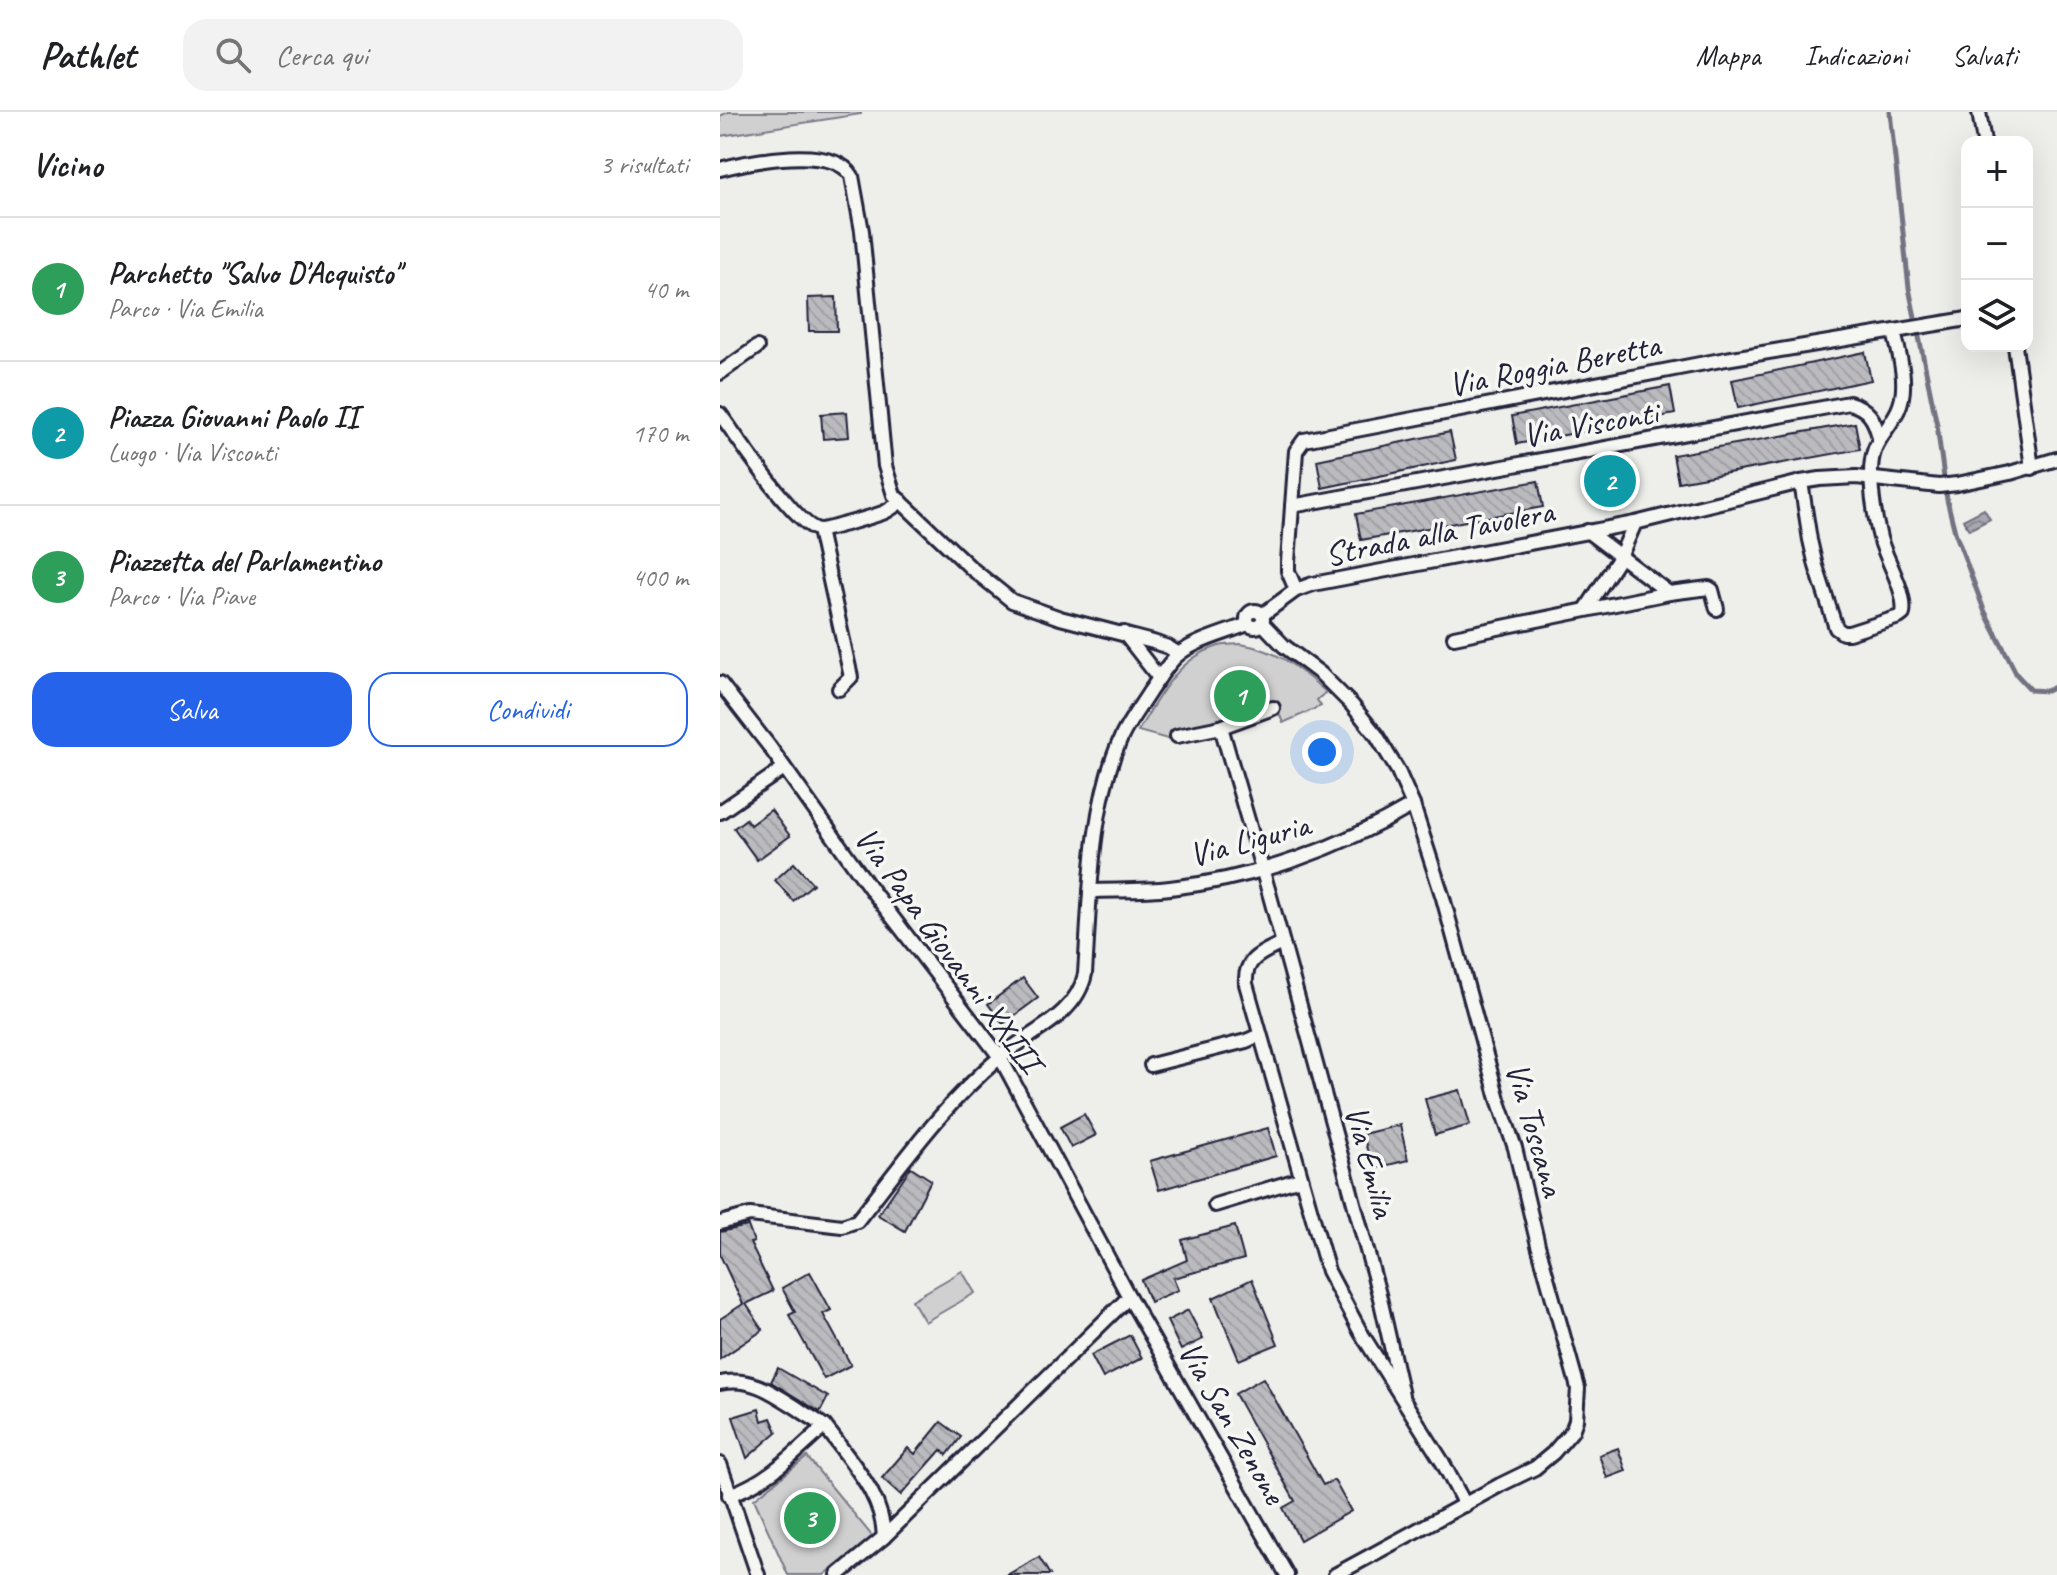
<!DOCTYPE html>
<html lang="it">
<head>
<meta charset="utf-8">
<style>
  :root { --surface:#fff; --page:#f2f2f2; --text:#202124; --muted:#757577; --line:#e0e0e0; --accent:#2563eb }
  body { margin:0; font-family:Caveat,sans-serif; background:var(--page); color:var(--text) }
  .controls { position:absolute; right:24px; top:24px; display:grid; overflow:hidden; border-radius:16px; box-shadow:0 8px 32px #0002 }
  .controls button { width:72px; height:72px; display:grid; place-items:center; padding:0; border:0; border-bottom:2px solid var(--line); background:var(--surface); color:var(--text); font:40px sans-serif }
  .you { position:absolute; left:602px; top:640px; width:28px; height:28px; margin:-20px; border:6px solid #fff; border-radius:50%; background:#1a73e8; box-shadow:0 0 0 12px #1a73e833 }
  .badge { display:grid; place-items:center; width:52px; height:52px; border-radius:50%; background:var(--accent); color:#fff; font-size:26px; font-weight:700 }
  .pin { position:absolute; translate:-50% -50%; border:4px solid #fff; box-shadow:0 2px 8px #0006 }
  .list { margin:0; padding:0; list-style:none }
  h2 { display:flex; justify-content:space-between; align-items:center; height:104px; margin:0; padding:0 32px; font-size:34px }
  h2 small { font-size:26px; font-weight:400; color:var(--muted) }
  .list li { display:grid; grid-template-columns:52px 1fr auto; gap:24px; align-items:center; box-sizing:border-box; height:144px; padding:0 32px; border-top:2px solid var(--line) }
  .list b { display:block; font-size:30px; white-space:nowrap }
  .list p { margin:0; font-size:26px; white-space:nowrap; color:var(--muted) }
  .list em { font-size:26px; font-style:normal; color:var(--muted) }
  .actions { display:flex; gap:16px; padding:24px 32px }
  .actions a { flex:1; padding:18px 0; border:2px solid var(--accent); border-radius:24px; text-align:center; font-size:28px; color:var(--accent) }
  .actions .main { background:var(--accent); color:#fff }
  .icon { flex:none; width:44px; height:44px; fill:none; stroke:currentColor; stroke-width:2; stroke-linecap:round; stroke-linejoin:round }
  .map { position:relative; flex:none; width:1337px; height:1463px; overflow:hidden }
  header { display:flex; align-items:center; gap:48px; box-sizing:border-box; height:112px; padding:0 40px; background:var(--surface); border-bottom:2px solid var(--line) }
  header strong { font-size:38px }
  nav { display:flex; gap:44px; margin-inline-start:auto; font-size:28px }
  .search { width:560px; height:72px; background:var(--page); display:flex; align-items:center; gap:20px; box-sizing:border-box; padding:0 28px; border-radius:24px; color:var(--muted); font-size:30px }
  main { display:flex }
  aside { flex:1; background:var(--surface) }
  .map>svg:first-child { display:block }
</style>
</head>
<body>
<header>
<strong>Pathlet</strong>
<div class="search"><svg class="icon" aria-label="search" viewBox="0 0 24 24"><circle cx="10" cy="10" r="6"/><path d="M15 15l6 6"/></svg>Cerca qui</div>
<nav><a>Mappa</a><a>Indicazioni</a><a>Salvati</a></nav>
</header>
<main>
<aside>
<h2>Vicino<small>3 risultati</small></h2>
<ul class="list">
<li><span class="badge" style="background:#2e9e5b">1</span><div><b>Parchetto &quot;Salvo D'Acquisto&quot;</b><p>Parco · Via Emilia</p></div><em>40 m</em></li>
<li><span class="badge" style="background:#0f9aa8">2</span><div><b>Piazza Giovanni Paolo II</b><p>Luogo · Via Visconti</p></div><em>170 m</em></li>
<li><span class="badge" style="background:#2e9e5b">3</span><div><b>Piazzetta del Parlamentino</b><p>Parco · Via Piave</p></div><em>400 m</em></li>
</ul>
<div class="actions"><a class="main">Salva</a><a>Condividi</a></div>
</aside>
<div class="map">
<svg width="1337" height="1463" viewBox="0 0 1337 1463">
  <defs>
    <pattern id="water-waves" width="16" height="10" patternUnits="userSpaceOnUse" patternTransform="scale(2)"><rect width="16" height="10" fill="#a7a7af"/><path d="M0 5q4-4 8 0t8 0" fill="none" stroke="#888890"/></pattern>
    <pattern id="building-back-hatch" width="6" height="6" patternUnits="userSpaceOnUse" patternTransform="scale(2)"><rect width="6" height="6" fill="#bbbbbf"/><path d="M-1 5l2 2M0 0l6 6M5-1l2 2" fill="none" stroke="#a0a0a5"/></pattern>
  </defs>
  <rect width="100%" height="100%" fill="#eeeeeb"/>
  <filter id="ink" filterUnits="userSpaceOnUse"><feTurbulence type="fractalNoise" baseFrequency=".0125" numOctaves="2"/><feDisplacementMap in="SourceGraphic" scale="16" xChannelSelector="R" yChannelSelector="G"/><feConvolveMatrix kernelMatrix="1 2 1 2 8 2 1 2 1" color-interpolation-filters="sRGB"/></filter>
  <g filter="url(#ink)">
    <g fill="#d0d0d1" stroke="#797986" stroke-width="2">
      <path d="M8,0H141V2L0,24V4Z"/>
      <path d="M521,532C562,540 575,554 606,580L597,588L601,594L563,611L556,593L500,609L457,616L455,629L418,619C438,586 457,547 496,535C504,532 513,533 521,532Z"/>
      <path d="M242,1159L255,1181L205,1210L192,1188Z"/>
      <path d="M87,1345L153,1425L104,1463H68L34,1387Z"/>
    </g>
    <path fill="url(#water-waves)" stroke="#727281" stroke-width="2" d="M1264,397L1270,407L1249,418L1243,408Z"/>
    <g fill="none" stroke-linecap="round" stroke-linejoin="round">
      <path stroke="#727281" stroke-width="5" d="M1170,0L1189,176L1217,313L1227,388L1235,420L1264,498L1297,563L1311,578L1327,579L1337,574"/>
    </g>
    <g fill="url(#building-back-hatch)" stroke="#22223b" stroke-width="2">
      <path d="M116,185L117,219H89L88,186Z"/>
      <path d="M1145,240L1151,268L1018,296L1012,268Z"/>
      <path d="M950,274L955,302L797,332L792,304Z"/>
      <path d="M127,300L129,325L103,327L101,302Z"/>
      <path d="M1135,311L1140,337L958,370L953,343Z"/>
      <path d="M730,320L736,348L602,376L597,348Z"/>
      <path d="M818,369L823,395L641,428L636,402Z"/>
      <path d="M51,698L70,724L37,748L14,716L26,707L30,713Z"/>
      <path d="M74,751L93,772L73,789L55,768Z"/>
      <path d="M303,866L318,886L283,912L268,892Z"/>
      <path d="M740,978L750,1013L715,1023L705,987Z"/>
      <path d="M364,1002L376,1023L351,1036L340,1015Z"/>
      <path d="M680,1013L688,1048L652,1057L643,1022Z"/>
      <path d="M548,1016L556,1044L439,1078L430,1049Z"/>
      <path d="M191,1055L211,1068L185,1119L158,1103Z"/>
      <path d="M28,1114L34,1130L30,1131L53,1179L26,1192L43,1218L0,1247V1207L23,1192L0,1143V1120Z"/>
      <path d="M515,1114L524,1147L453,1166L458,1178L430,1190L421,1168L467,1148L462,1128Z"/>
      <path d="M90,1160L111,1198L103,1202L131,1253L104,1267L69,1203L75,1200L62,1176Z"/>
      <path d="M532,1167L558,1232L519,1248L493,1186Z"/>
      <path d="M468,1198L483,1227L461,1238L447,1209Z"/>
      <path d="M410,1223L422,1246L383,1266L371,1243Z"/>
      <path d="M58,1256L108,1285L100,1300L51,1270Z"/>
      <path d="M543,1266L603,1373L614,1368L631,1399L580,1428L563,1396L575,1389L515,1282Z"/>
      <path d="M39,1297L42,1309L51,1306L57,1320L27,1346L13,1305Z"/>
      <path d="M221,1310L241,1325L227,1343L221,1338L181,1383L162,1366L188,1336L195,1342Z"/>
      <path d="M898,1336L906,1359L887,1366L879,1343Z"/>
      <path d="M319,1445L330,1463H287Z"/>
    </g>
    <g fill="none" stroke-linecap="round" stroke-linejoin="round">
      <g stroke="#22223b" stroke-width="18">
        <g id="minor">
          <path d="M1259,0L1264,30"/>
          <path d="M0,57C31,49 113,32 132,64L142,119L165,354L174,383L251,456L292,489L340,506L433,530L448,535L459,542"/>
          <path d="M1295,234L1312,356"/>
          <path d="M0,261L37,235"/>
          <path d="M0,302C15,322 78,417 100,418C107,418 158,403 165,400C171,397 176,393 181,389"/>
          <path d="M1081,370L1090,428L1096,454L1116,516L1123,521H1129L1179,505L1183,502C1187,480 1166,448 1160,426C1155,407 1152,385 1151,365C1150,329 1164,326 1178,298C1189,275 1180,244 1174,220"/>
          <path d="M572,394L1129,291C1148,296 1155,307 1159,326"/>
          <path d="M99,418L131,565L119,577"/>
          <path d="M576,478L568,459V450L576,339L584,328L1006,247L1247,207"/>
          <path d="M949,481L989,476L992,478L997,497"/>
          <path d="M866,497L900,445L915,411"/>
          <circle cx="535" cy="507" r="8"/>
          <path d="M542,503L576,478L593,472L915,411L1081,370L1100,367L1136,365L1219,374L1237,372L1290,361L1337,347"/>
          <path d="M542,511L564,534L601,562L632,593L657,624L678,659L693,693L723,786L778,987L795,1036L818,1133L858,1276L856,1308L852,1319L833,1341L815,1356L780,1373L615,1463"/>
          <path d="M404,521L439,566"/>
          <path d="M734,525L949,481L867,419"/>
          <path d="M0,571L49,634L153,780L280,945L409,1185L164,1425L118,1463"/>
          <path d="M501,615L550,784L660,1186L682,1283"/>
          <path d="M457,624L501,615L553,596"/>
          <path d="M0,700L64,656"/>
          <path d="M370,779C397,778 424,779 450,776C535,767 620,736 693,693"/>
          <path d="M562,831C542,841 524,846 526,872L608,1159L641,1221L723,1351L745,1393"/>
          <path d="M431,953L526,929L540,923"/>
          <path d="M495,1093L580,1067"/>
          <path d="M0,1111L30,1103L122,1114L137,1109C182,1052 223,993 279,946C309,920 356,905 365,862C370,788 370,695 401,626C409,609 420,595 430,579C439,567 448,550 460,541C480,527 506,521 528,512"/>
          <path d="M409,1185L567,1463"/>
          <path d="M0,1271C32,1264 55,1282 80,1298C88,1304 99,1309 106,1316C113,1324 119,1333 125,1341C144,1366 163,1392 164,1425"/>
          <path d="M0,1352L38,1463"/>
          <path d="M9,1383C48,1370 75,1341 105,1314"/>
        </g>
      </g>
      <use href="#minor" stroke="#f6f6f2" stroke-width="12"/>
    </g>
  </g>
  <g text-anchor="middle" stroke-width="7" stroke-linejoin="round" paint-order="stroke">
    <g font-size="34" fill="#22223b" stroke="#f6f6f2">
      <text transform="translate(834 252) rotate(-11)" y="12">Via Roggia Beretta</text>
      <text transform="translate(870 311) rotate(-10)" y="12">Via Visconti</text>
      <text transform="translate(719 420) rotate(-11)" y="12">Strada alla Tavolera</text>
      <text transform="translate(529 727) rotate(-15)" y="12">Via Liguria</text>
      <text transform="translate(229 837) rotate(54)" y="12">Via Papa Giovanni XXIII</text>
      <text transform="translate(816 1017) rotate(74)" y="12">Via Toscana</text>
      <text transform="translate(651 1049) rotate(75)" y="12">Via Emilia</text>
      <text transform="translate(513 1310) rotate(60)" y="12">Via San Zenone</text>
    </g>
  </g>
</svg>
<div class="controls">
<button>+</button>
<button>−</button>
<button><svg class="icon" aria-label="layers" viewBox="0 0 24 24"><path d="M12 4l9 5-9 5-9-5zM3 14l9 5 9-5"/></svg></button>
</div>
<div class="you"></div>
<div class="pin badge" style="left:520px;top:584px;background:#2e9e5b">1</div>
<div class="pin badge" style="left:890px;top:369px;background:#0f9aa8">2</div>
<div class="pin badge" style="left:90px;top:1406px;background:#2e9e5b">3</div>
</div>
</main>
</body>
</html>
